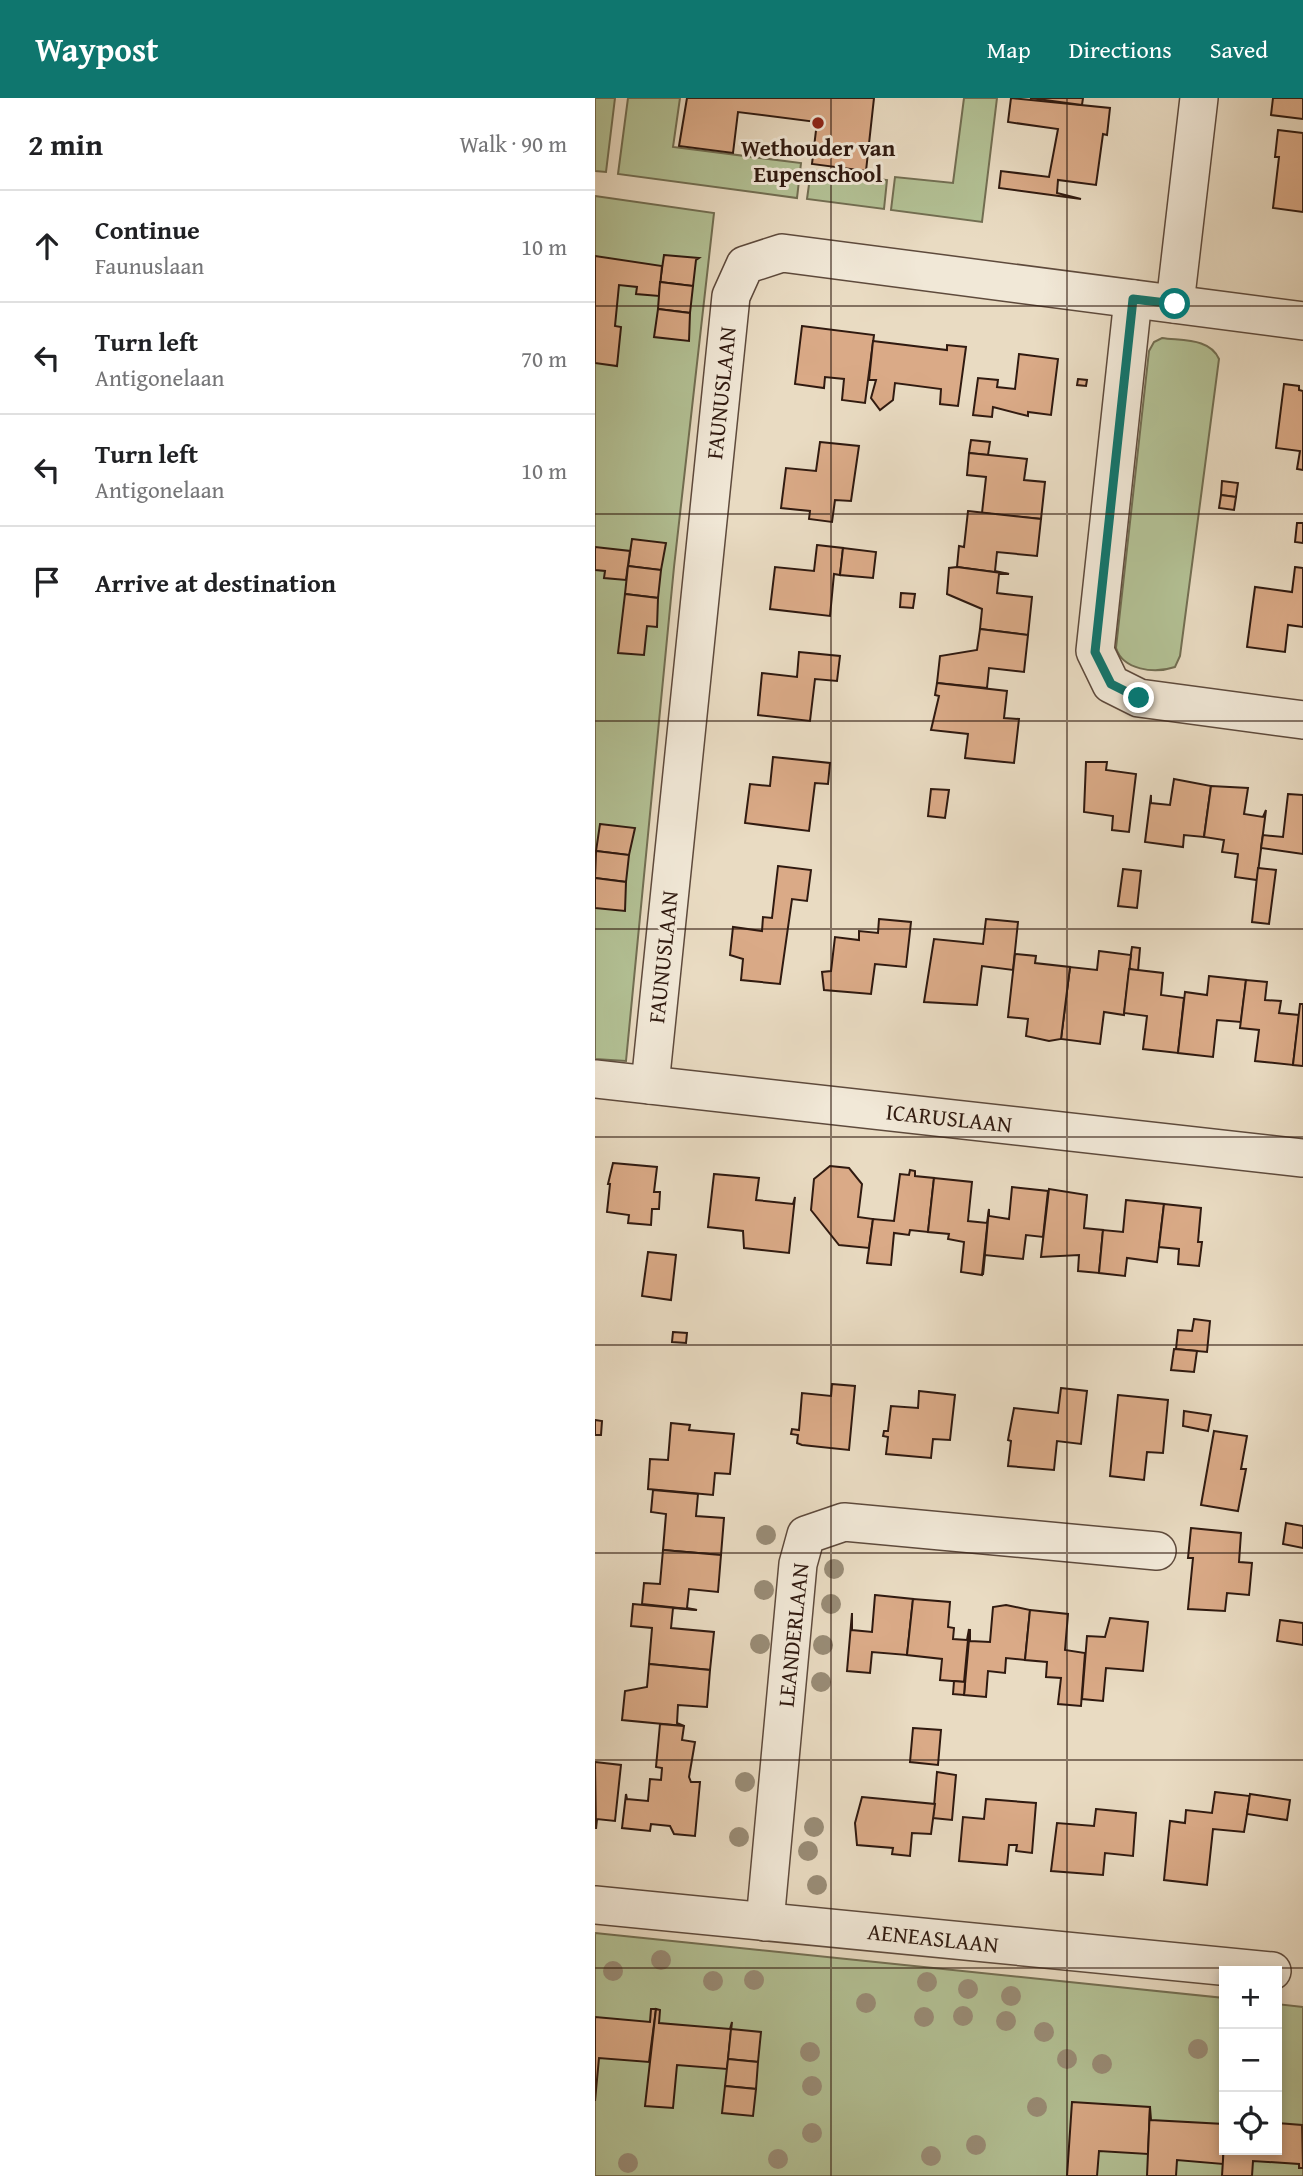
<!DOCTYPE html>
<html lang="en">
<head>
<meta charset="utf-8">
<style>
  :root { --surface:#fff; --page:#f2f2f2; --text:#202124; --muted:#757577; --line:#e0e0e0; --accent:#0f766e }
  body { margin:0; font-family:"Gentium Book Plus",serif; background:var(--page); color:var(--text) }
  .controls { position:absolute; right:21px; bottom:21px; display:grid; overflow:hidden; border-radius:0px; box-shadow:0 4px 10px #0003 }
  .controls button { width:63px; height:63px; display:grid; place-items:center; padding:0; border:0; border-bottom:2px solid var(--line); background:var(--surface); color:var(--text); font:35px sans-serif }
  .stop { position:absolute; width:21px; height:21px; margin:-16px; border:5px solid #0f766e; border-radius:50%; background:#fff }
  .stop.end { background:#0f766e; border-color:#fff; box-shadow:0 2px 7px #0008 }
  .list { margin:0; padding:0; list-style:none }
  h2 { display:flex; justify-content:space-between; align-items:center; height:91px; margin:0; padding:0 28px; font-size:30px }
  h2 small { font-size:23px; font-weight:400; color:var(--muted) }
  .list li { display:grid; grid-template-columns:46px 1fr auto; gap:21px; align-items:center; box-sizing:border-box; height:112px; padding:0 28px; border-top:2px solid var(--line) }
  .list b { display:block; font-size:26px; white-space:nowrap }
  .list p { margin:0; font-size:23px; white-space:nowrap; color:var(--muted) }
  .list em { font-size:23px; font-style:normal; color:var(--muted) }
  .icon { flex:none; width:38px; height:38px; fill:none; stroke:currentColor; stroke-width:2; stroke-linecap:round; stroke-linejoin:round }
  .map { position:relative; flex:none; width:708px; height:2078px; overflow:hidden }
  header { display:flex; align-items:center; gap:42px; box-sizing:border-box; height:98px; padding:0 35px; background:var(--accent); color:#fff }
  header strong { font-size:33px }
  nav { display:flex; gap:38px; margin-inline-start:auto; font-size:24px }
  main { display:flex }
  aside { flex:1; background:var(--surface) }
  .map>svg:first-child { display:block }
</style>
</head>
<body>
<header>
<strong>Waypost</strong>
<nav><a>Map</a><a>Directions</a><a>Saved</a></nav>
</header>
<main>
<aside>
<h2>2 min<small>Walk · 90 m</small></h2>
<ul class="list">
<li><svg class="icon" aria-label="ahead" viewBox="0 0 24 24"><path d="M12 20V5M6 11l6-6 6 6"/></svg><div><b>Continue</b><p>Faunuslaan</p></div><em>10 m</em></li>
<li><svg class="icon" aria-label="left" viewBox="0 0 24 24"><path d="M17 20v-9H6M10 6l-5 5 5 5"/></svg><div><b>Turn left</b><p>Antigonelaan</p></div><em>70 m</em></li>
<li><svg class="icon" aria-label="left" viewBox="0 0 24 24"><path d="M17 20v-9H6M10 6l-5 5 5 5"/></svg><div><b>Turn left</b><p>Antigonelaan</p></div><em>10 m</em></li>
<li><svg class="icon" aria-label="arrive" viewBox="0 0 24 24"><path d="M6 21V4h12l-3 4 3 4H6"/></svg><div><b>Arrive at destination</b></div></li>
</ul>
</aside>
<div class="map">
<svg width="708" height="2078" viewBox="0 0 708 2078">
  <rect width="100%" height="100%" fill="#e9dbc2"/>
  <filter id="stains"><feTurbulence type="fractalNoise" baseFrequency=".00286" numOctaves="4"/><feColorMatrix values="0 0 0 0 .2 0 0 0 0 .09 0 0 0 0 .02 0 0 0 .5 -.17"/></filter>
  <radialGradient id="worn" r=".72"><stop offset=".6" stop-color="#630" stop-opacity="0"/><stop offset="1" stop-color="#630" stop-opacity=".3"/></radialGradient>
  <g fill="#b3c195" stroke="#726e52" stroke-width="2">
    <path d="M0,0H20L11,74L0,73Z"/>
    <path d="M33,0H85L78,49L206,65L202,100L23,76Z"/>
    <path d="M369,0H402L387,124L296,112L300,79L358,85Z"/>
    <path d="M216,72L292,82L289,111L212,101Z"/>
    <path d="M0,98L119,115L79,469L31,963L0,961Z"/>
    <path d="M567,240C588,243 615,240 624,261L585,558L580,569C559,576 528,572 521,550L554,253L559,244Z"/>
    <path d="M0,1835L629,1900V2052H682V1906L708,1909V2078H0Z"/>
  </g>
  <g fill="#daaa87" stroke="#301a10" stroke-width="2">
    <path d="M92,0H279L271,73L217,66L222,24L143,14L138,55L84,48Z"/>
    <path d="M416,0L515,10L512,37L508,36L501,87L463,82L462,95L486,101L404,90L406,73L454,79L463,31L413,24Z"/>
    <path d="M435,0H488L487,7Z"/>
    <path d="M678,0H708V21L676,17Z"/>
    <path d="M683,32L708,35V114L678,110L684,59H680Z"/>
    <path d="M69,157L104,160L101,162L98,188L65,184Z"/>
    <path d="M0,158L67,168L64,198L41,196L42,189L24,187L20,228L26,229L22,268L0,265Z"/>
    <path d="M65,184L98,188L95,215L63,211Z"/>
    <path d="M63,211L95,215L94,243L59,239Z"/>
    <path d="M207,228L279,237L270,305L247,302L249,281L230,279L229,290L200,286Z"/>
    <path d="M278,243L352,252V247L371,249L363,308L345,306L346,291L300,285L298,302L285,312L276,300L281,282H274Z"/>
    <path d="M424,256L463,261L456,317L433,314V318L398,309L397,319L378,317L383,280L403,282L402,289L420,291Z"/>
    <path d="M483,281L492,282L491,288L482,287Z"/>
    <path d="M689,286L704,288V292L708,293V372L702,371L705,353L681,350Z"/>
    <path d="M376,342L395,344L393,357L374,355Z"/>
    <path d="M225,344L264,348L256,403L240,402L237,424L214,421L215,413L186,410L191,370L221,373Z"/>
    <path d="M374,355L432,361L429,382L450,384L446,421L387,415L391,379L372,377Z"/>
    <path d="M627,383L643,385L641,399L626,397Z"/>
    <path d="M626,397L641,399L639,412L624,410Z"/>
    <path d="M373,413L446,421L442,458L402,454L400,473L414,476L362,469L364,448L369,449Z"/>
    <path d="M702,425H708V445L700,444Z"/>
    <path d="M37,441L71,445L66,472L33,468Z"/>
    <path d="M222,447L248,450L245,477L239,476L235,518L175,511L180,469L219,473Z"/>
    <path d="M0,449L35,453L31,482L9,480L10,473L0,472Z"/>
    <path d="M248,450L281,454L278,480L245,477Z"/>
    <path d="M33,468L66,472L63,500L30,496Z"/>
    <path d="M362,469L414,476H404L402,495L437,499L433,537L385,531L387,511L352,496L354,470Z"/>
    <path d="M700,469L708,470V529L693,527L690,554L652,549L660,489L697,494Z"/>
    <path d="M306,495L320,496L318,510L305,509Z"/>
    <path d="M30,496L63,500L62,529L52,528L49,557L23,555Z"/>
    <path d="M385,531L433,537L429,574L394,570L392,590L342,585L345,558L382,552Z"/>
    <path d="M204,554L245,558L242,583L220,581L215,623L163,617L167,575L202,579Z"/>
    <path d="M342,585L412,593L409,620L424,621L419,665L370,660L373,636L336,632L344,598L340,597Z"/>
    <path d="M178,659L235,665L233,686L220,685L214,733L150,725L155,686L175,688Z"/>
    <path d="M491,664H512L511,672L541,676L534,734L517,732L518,718L489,714Z"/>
    <path d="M579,681L616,688L609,739L589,737L588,749L550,744L556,697V705L575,707Z"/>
    <path d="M616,688L653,690L649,716L668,719L671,712L662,782L640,779L643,756L627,754L629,742L609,739Z"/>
    <path d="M336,691L354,692L350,720L333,718Z"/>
    <path d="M693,696L708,697V756L666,750L668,737L688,739Z"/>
    <path d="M5,726L40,730L34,757L1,753Z"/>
    <path d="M1,753L34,757L31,784L0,780Z"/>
    <path d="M183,768L216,772L212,803L197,801L185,886L146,882L148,861L135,857L138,829L167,833L168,819L177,820Z"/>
    <path d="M663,770L681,772L674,826L657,824Z"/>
    <path d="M528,771L546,773L542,810L523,808Z"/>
    <path d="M0,780L31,784L30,813L0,810Z"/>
    <path d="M284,821L316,824L311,869L280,866L276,896L229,892L227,874L236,873L240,839L264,842V833L283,835Z"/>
    <path d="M391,821L423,824L418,872L387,868L382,907L329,904L339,841L388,846Z"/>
    <path d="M537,849L545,850L543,873L535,871L534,868Z"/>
    <path d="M504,853L536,857L529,917L509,914L505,946L466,941L475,869L502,872Z"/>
    <path d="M420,856L441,858L440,865L475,869L466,941L454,943L431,938L433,921L413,919Z"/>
    <path d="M534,871L568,875L566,897L589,900L583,955L548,951L552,918L529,915Z"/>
    <path d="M614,878L651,882L646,924L622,922L618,959L583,955L590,894L612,897Z"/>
    <path d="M651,882L672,884L670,902L686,903L684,915L704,917L698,967L660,963L664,932L645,930Z"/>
    <path d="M705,906H708V968L698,967Z"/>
    <path d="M18,1065L62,1069L59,1094H65L64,1111H57L56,1127L33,1125L34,1117L12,1114L15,1086H13Z"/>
    <path d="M235,1068L254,1070L267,1086L263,1119L278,1121L274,1150L244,1147L216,1112L219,1081Z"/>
    <path d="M315,1072L320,1073V1078L339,1080L333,1134L315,1132L314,1137L299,1135L296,1167L272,1165L278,1121L299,1123L305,1076L314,1077Z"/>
    <path d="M119,1076L164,1080L161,1102L198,1106L200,1099L194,1155L149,1150L148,1133L113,1129Z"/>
    <path d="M339,1080L377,1084L373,1123L392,1125L394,1111L387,1177L366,1174L369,1144L353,1141L354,1136L333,1134Z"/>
    <path d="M417,1089L453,1093L448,1139L431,1137L428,1161L390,1157L388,1177L394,1111V1118L414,1121Z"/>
    <path d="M454,1091L492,1097L489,1130L508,1132L504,1175L483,1173L484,1157L446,1159Z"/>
    <path d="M531,1102L569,1106L562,1164L532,1160L530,1178L504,1175L508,1132L528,1134Z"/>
    <path d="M569,1106L606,1110L603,1144H607L604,1168L583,1166L584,1151L564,1149Z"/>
    <path d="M53,1154L81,1157L76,1202L47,1198Z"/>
    <path d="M599,1221L615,1223L612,1254L581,1251L583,1232L597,1233Z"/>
    <path d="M78,1234L92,1235L91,1245L77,1244Z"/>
    <path d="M579,1251L602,1253L599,1274L576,1272Z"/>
    <path d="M237,1286L260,1288L254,1352L207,1347L202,1345L203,1337L196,1336L197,1331L204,1332L207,1295L236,1298Z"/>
    <path d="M466,1290L492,1293L486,1346L462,1343L459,1372L413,1368L416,1343L413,1342L419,1310L463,1315Z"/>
    <path d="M324,1293L360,1297L355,1342L338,1341L336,1360L291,1356L293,1339L288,1338L289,1333H293L296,1308L323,1310Z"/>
    <path d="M523,1297L573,1302L568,1355L552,1354L549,1382L515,1378Z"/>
    <path d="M589,1313L616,1317L613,1333L588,1328Z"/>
    <path d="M0,1322L7,1323L6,1337H0Z"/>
    <path d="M76,1325L95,1327L94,1332L139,1336L135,1376L120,1375L118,1397L53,1391L55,1361L73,1362Z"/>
    <path d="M619,1333L652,1338L646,1371H651L643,1413L606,1407Z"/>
    <path d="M58,1392L103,1396L101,1418L129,1420L126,1457L68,1452L71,1416L56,1414Z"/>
    <path d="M691,1425L708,1428V1450L688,1446Z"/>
    <path d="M596,1430L646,1435L644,1464L657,1465L654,1497L632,1495L630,1513L593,1511L598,1460H593Z"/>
    <path d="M68,1452L126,1457L123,1494L94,1491L92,1510L102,1512L47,1506L49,1485L65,1486Z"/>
    <path d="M280,1497L318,1501L312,1557L277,1554L275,1575L252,1573L257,1515V1532L277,1534Z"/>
    <path d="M318,1501L355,1504L353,1529L359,1530L358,1541L372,1542L374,1531L369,1584L345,1582L347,1561L312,1557Z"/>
    <path d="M38,1506L102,1512L78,1510L76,1530L119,1534L115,1572L54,1566L57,1530L36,1528Z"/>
    <path d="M411,1507L435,1512L430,1562L411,1560L410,1575L393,1573L391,1599L369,1597L375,1531V1543L395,1544L398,1509Z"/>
    <path d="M435,1512L473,1516L470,1552L490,1555L486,1608L463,1606L466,1580L451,1579L452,1564L430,1562Z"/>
    <path d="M515,1520L553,1524L548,1573L511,1570L508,1603L487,1601L492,1538L510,1539Z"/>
    <path d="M685,1522L708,1525V1547L682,1543Z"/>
    <path d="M54,1566L115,1572L112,1609L83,1607L82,1625L89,1628L27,1622L30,1593L52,1589Z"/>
    <path d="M359,1583L370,1584L369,1597L358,1596Z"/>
    <path d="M65,1626L89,1628L87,1642L100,1644L94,1679L96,1684H105L100,1738L79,1736L75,1728L56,1726L55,1733L27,1730L31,1696L32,1701L53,1703L55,1681L66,1682L67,1670L61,1669Z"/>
    <path d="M318,1630L346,1632L343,1667L315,1664Z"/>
    <path d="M0,1664L26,1667L20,1723L2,1721L1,1731Z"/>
    <path d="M342,1674L361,1677L357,1722L338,1720Z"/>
    <path d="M620,1694L655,1698L649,1734L618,1731L612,1787L569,1782L575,1723L590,1725L591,1712L617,1715Z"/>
    <path d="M655,1696L695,1702L692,1722L652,1716Z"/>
    <path d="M267,1699L340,1706L336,1736L317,1735L315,1758L297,1756L298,1750L262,1747L260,1725Z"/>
    <path d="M391,1701L441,1705L437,1755L421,1753L422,1747H414L412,1767L364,1763L368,1719L389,1721Z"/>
    <path d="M501,1711L541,1715L538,1758L510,1755L508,1777L456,1773L462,1725L499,1728Z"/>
    <path d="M56,1911H61L54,1964L4,1960L0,2003V1919L55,1924Z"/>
    <path d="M61,1911L65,1912L64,1925L135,1931L137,1924L132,1971L82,1967L78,2010L50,2008Z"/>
    <path d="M136,1931L166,1934L163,1964L133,1961Z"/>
    <path d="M133,1961L163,1964L161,1991L130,1988Z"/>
    <path d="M130,1988L161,1991L158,2018L127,2015Z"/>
    <path d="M477,2004L555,2009L553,2056L504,2053L502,2078H472Z"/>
    <path d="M555,2009L556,2022L629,2026L628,2066L582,2062L581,2078H552Z"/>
    <path d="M682,2025L707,2027L708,2070H704V2066L658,2063L657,2078H627L629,2046V2052H682Z"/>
  </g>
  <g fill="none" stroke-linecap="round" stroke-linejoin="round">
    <g stroke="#5e4a3c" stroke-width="40">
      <g id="street">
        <path d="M538,201L500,553L516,586L544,600L708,622"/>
        <path d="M580,206L604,0"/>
        <path d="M0,981L708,1060"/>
        <path d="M55,987L136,198L150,167L187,155L708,223"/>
        <path d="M0,1807L677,1873"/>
        <path d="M170,1824L203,1466L211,1437L249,1424L562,1453"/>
      </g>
    </g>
    <use href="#street" stroke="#f1e8d7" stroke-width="37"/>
  </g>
  <g fill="#998c76">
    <circle cx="171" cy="1437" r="10"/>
    <circle cx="239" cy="1471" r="10"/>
    <circle cx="169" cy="1492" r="10"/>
    <circle cx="236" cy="1506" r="10"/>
    <circle cx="165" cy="1546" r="10"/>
    <circle cx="228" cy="1547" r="10"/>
    <circle cx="226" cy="1584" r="10"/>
    <circle cx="150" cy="1684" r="10"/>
    <circle cx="219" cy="1729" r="10"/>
    <circle cx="144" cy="1739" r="10"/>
    <circle cx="213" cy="1753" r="10"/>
    <circle cx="222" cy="1787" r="10"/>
    <circle cx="66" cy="1862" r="10"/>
    <circle cx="18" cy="1873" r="10"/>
    <circle cx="159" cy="1882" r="10"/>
    <circle cx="118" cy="1883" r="10"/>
    <circle cx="332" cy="1884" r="10"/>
    <circle cx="373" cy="1891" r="10"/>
    <circle cx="416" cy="1898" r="10"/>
    <circle cx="271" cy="1905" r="10"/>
    <circle cx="368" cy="1918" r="10"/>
    <circle cx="329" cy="1919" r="10"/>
    <circle cx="411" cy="1923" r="10"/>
    <circle cx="449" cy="1934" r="10"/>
    <circle cx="603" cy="1951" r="10"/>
    <circle cx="215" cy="1954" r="10"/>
    <circle cx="472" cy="1961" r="10"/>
    <circle cx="507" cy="1966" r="10"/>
    <circle cx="217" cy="1988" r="10"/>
    <circle cx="442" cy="2009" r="10"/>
    <circle cx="217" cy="2035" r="10"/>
    <circle cx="381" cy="2047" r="10"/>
    <circle cx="336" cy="2058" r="10"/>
    <circle cx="183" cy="2061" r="10"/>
    <circle cx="33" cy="2065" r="10"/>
  </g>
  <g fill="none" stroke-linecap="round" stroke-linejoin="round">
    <path stroke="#0f766e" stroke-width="9" d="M544,600L516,586L500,554L538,201L580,206"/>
  </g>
  <path fill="none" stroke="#301a10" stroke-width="2" stroke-opacity="0.55" d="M236,0V2078M472,0V2078M0,208H708M0,416H708M0,623H708M0,831H708M0,1039H708M0,1247H708M0,1455H708M0,1662H708M0,1870H708"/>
  <circle fill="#8f2418" stroke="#f1e8d7" stroke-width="2.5" cx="223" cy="25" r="7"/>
  <g text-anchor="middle" stroke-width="6" stroke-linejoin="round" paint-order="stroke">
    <g font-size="23" font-weight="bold" fill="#301a10" stroke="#f1e8d7">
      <text x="223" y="58">Wethouder van<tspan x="223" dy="26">Eupenschool</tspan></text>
    </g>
    <g font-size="23" fill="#301a10" stroke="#f1e8d7">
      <text transform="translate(126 295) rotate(-84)" y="8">FAUNUSLAAN</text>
      <text transform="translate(68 859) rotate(-84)" y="8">FAUNUSLAAN</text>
      <text transform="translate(354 1020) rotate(6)" y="8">ICARUSLAAN</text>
      <text transform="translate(198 1537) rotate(-84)" y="8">LEANDERLAAN</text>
      <text transform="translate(338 1840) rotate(6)" y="8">AENEASLAAN</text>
    </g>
  </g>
  <rect width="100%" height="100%" filter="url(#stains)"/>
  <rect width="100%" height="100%" fill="url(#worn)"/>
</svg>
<div class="controls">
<button>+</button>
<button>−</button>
<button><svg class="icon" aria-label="locate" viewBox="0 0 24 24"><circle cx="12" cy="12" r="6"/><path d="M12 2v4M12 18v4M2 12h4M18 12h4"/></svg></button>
</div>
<div class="stop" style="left:580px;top:206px"></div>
<div class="stop end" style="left:544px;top:600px"></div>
</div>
</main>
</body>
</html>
